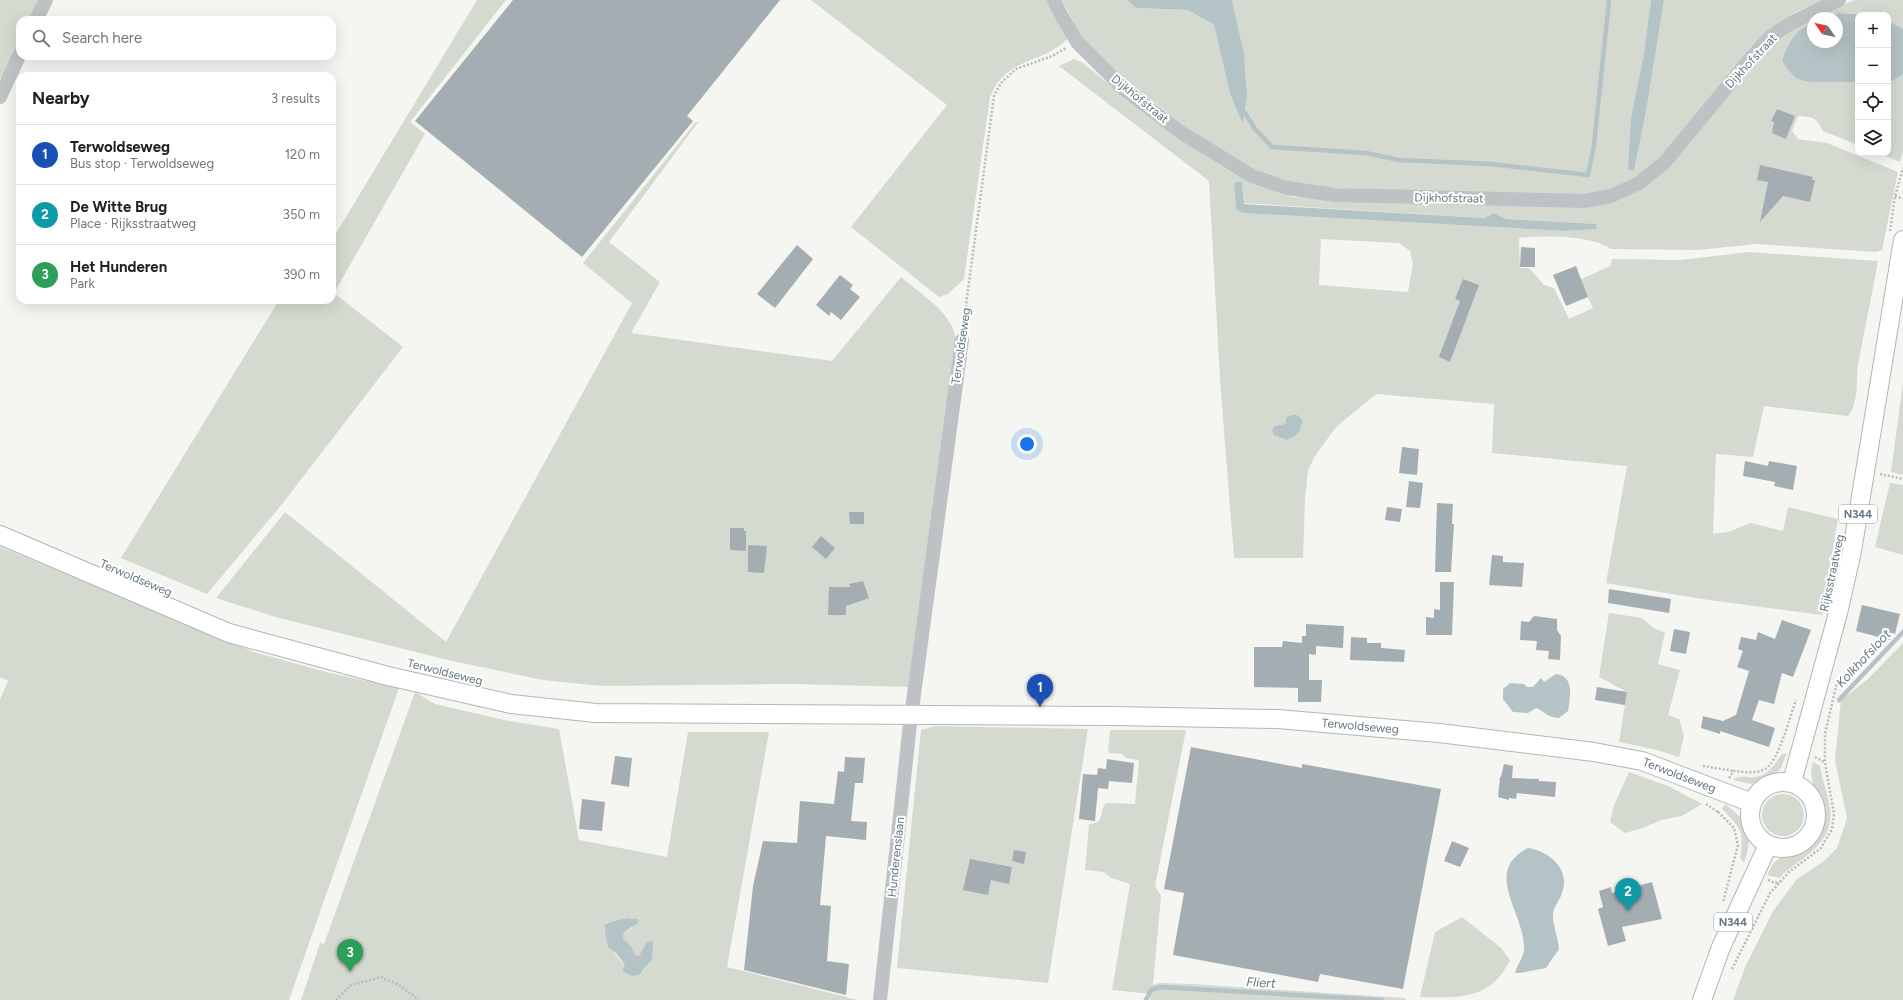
<!DOCTYPE html>
<html lang="en">
<head>
<meta charset="utf-8">
<style>
  :root { --surface:#fff; --page:#f6f6f6; --text:#202124; --muted:#757577; --line:#e0e0e0; --accent:#0b8043 }
  body { margin:0; font-family:Figtree,sans-serif; background:var(--page); color:var(--text) }
  .controls { position:absolute; right:12px; top:12px; display:grid; overflow:hidden; border-radius:8px; box-shadow:0 4px 16px #0002 }
  .controls button { width:36px; height:36px; display:grid; place-items:center; padding:0; border:0; border-bottom:1px solid var(--line); background:var(--surface); color:var(--text); font:20px sans-serif }
  .compass { position:absolute; left:1807px; top:12px; width:36px; height:36px; border-radius:50%; background:var(--surface); box-shadow:0 4px 16px #0002; rotate:304deg }
  .you { position:absolute; left:1027px; top:444px; width:14px; height:14px; margin:-10px; border:3px solid #fff; border-radius:50%; background:#1a73e8; box-shadow:0 0 0 6px #1a73e833 }
  .badge { display:grid; place-items:center; width:26px; height:26px; border-radius:50%; background:var(--accent); color:#fff; font-size:13px; font-weight:700 }
  .pin { position:absolute; translate:-50% -33px; filter:drop-shadow(0 1px 2px #0008) }
  .pin::after { content:''; position:absolute; top:21px; width:14px; height:12px; background:inherit; clip-path:polygon(0 0,100% 0,50% 100%) }
  .list { margin:0; padding:0; list-style:none }
  h2 { display:flex; justify-content:space-between; align-items:center; height:52px; margin:0; padding:0 16px; font-size:17px }
  h2 small { font-size:13px; font-weight:400; color:var(--muted) }
  .list li { display:grid; grid-template-columns:26px 1fr auto; gap:12px; align-items:center; box-sizing:border-box; height:60px; padding:0 16px; border-top:1px solid var(--line) }
  .list b { display:block; font-size:15px; white-space:nowrap }
  .list p { margin:0; font-size:13px; white-space:nowrap; color:var(--muted) }
  .list em { font-size:13px; font-style:normal; color:var(--muted) }
  .icon { flex:none; width:22px; height:22px; fill:none; stroke:currentColor; stroke-width:2; stroke-linecap:round; stroke-linejoin:round }
  .map { position:relative; flex:none; width:1903px; height:1000px; overflow:hidden }
  .search { position:absolute; background:var(--surface); box-shadow:0 4px 16px #0002; left:16px; top:16px; width:320px; height:44px; display:flex; align-items:center; gap:10px; box-sizing:border-box; padding:0 14px; border-radius:12px; color:var(--muted); font-size:15px }
  .panel { position:absolute; background:var(--surface); box-shadow:0 4px 16px #0002; left:16px; top:72px; width:320px; height:232px; border-radius:12px }
  .map>svg:first-child { display:block }
</style>
</head>
<body>
<div class="map">
<svg width="1903" height="1000" viewBox="0 0 1903 1000">
  <rect width="100%" height="100%" fill="#f5f5f1"/>
  <g fill="#d5dad0" fill-rule="evenodd">
    <path d="M0,0H39L29,20H20V42L5,74L0,79Z"/>
    <path d="M477,0H506L410,122L425,134L334,293L403,347L279,508L207,594L121,558L279,300H291L294,302L296,300H332V240Z"/>
    <path d="M811,0H1049L1068,38C1041,66 1008,55 990,97L964,279L948,294L939,297L851,227L947,105Z"/>
    <path d="M1062,0H1127L1136,8L1188,10L1214,25L1230,94L1243,123C1252,82 1241,40 1232,0H1651L1634,171L1646,112L1664,0H1825L1796,12L1782,21L1660,159L1640,175L1619,187L1584,196L1490,199L1295,185L1255,170L1191,131L1147,97L1094,53L1083,40Z"/>
    <path d="M1854,0H1903V29L1888,21V15L1838,13L1827,18H1813V23C1796,28 1787,44 1782,60C1795,80 1798,82 1820,82C1833,82 1845,82 1858,82V145L1823,131C1816,117 1813,117 1798,116L1792,131L1798,139L1827,143L1898,172L1882,250L1876,252L1757,244L1697,250L1611,249C1592,235 1542,235 1519,238L1520,268H1529L1544,285L1554,288L1569,319L1593,308L1580,280L1610,266L1612,259L1681,260L1749,252L1878,261C1872,296 1864,330 1858,365C1856,381 1859,402 1848,416L1764,406L1753,457L1716,454L1713,534L1728,532L1751,523L1783,531L1788,507L1838,519L1822,615L1702,599L1606,583L1627,466L1492,453L1494,404L1376,394L1336,427L1315,456L1308,470L1305,499L1303,558H1234L1220,379L1209,181L1059,66L1074,59L1083,63C1147,115 1213,172 1293,197L1449,205L1575,206L1606,204L1623,198L1655,179L1696,133L1757,58L1778,37L1806,21ZM1236,182H1242L1244,203L1484,218L1494,213L1506,219L1597,224L1596,229L1566,231L1242,213L1236,209L1234,184ZM1321,239L1399,243L1410,251L1413,264L1408,292L1319,285ZM1291,415H1297L1302,419C1303,431 1297,436 1287,440L1275,435L1272,430L1275,426L1285,424L1286,418Z"/>
    <path d="M1903,74V152L1900,162L1878,153H1888V82L1892,81Z"/>
    <path d="M699,121L609,242L660,282L631,333L832,361L901,277C924,297 955,313 957,346L912,687L795,684L602,686L543,680L448,660L279,618L216,598L285,512L446,642L632,303L583,263L695,123Z"/>
    <path d="M1903,382V475L1891,472Z"/>
    <path d="M1890,483L1903,485V555L1875,547Z"/>
    <path d="M0,547L254,652L326,672L399,688L289,1000H0V700L8,681L0,677Z"/>
    <path d="M1609,613L1642,618L1655,629L1665,632L1658,664L1680,670L1668,715L1679,719L1684,736L1679,757L1657,750L1619,742L1627,692L1599,677Z"/>
    <path d="M1903,643V1000H1733L1746,965L1773,911L1797,879L1824,861L1837,848L1847,818L1835,760L1841,700L1868,679Z"/>
    <path d="M415,692L435,704L504,720L559,729L579,840L667,857L688,732H769L727,967L858,1000H301L320,943L324,944ZM627,918H634L632,928L624,932L623,938L631,946L635,956H639L646,943V967L639,975L622,971L625,965C616,958 604,937 604,925L610,922Z"/>
    <path d="M935,726L1088,729L1048,983L897,968L921,730Z"/>
    <path d="M1110,730H1186L1155,886L1161,896L1153,985L1159,983L1192,984L1405,998V1000H1150L1151,994L1112,990L1130,884L1111,878L1104,872L1085,870L1089,824C1106,823 1098,813 1106,803L1135,804L1139,760L1126,758L1122,754L1108,753Z"/>
    <path d="M1787,753L1781,768L1774,776L1751,784L1733,780C1741,774 1745,778 1754,777C1768,776 1774,765 1781,755Z"/>
    <path d="M1813,762L1820,766C1822,780 1828,794 1830,808C1835,841 1805,856 1784,873L1780,878L1767,875C1769,872 1770,867 1773,864C1787,848 1811,855 1820,829C1830,802 1805,789 1813,762Z"/>
    <path d="M1629,772L1668,786L1702,804L1682,816L1661,820L1643,828L1625,833L1610,822L1614,805Z"/>
    <circle cx="1783" cy="815" r="21"/>
    <path d="M1725,804C1749,822 1754,834 1744,863L1740,858C1745,832 1739,826 1722,809Z"/>
    <path d="M1462,917L1501,948L1510,960C1491,1000 1459,998 1420,997L1435,932Z"/>
  </g>
  <g fill="#b4c3c5">
    <path d="M1127,0H1232L1244,54L1247,95L1243,124L1230,94L1214,25L1188,10L1136,8Z"/>
    <path d="M1651,0H1664L1646,112L1634,171L1628,169L1631,118L1644,55Z"/>
    <path d="M1838,13L1871,15H1858V82C1845,82 1833,82 1820,82C1798,82 1795,80 1782,61C1787,44 1796,28 1813,23V42H1837V18H1827Z"/>
    <path d="M1888,21L1903,29V74L1892,81L1888,82Z"/>
    <path d="M1236,182H1242L1244,204L1484,218L1494,213L1506,219L1597,224L1596,229L1566,231L1242,213L1236,209L1234,184Z"/>
    <path d="M1291,415H1297L1302,419C1303,431 1297,436 1287,440L1274,435L1272,430L1275,426L1285,424L1286,418Z"/>
    <path d="M1556,674C1575,676 1570,697 1568,711L1559,718C1546,717 1546,712 1536,708L1528,713L1513,712L1503,699V689L1510,683L1524,684L1527,687H1533L1541,678L1544,682Z"/>
    <path d="M1528,848C1549,851 1571,869 1562,893C1560,900 1553,907 1553,915C1553,927 1558,937 1559,949L1546,968L1520,973H1515C1517,965 1523,958 1524,950C1526,914 1481,872 1528,848Z"/>
    <path d="M627,918L638,919V923L624,932L623,938L631,946L635,955L639,956L646,943L650,941L653,942L652,959L639,975L632,976L622,971L625,965L616,953L608,947L604,925L610,922Z"/>
  </g>
  <g fill="none" stroke-linecap="round" stroke-linejoin="round">
    <g stroke="#b4c3c5" stroke-width="4.5">
      <path d="M1245,113L1255,129L1272,147L1366,153L1399,160L1490,164L1588,175L1594,145L1609,0"/>
      <path d="M1839,700L1903,632"/>
      <path d="M1146,1000L1151,990L1160,987L1382,1000"/>
    </g>
  </g>
  <g fill="#a4aeb2">
    <path d="M513,0H780L687,116L693,121L582,257L415,121Z"/>
    <path d="M1777,109L1795,116L1786,139L1772,133L1774,122L1771,121Z"/>
    <path d="M1760,165L1813,177L1812,180H1815L1810,202L1783,196L1760,222L1768,182L1757,180Z"/>
    <path d="M797,245L813,259L775,308L757,294Z"/>
    <path d="M1521,247L1535,248V267H1520Z"/>
    <path d="M1576,266L1588,297L1566,306L1553,275Z"/>
    <path d="M840,275L853,285L850,289L860,297L841,320L831,312L829,316L816,305Z"/>
    <path d="M1463,279L1479,285L1450,362L1439,357L1460,301L1455,299Z"/>
    <path d="M1402,447L1419,449L1417,475L1399,473Z"/>
    <path d="M1745,461L1768,466L1769,461L1797,466L1793,490L1774,486L1775,482L1743,476Z"/>
    <path d="M1409,481L1423,483L1420,508L1406,507Z"/>
    <path d="M1437,503L1453,504L1452,524H1454L1451,572H1435Z"/>
    <path d="M1387,507L1402,509L1400,522L1385,520Z"/>
    <path d="M849,512H864V524H850Z"/>
    <path d="M730,528H744V531H746V551L730,550Z"/>
    <path d="M821,536L835,548L826,559L812,547Z"/>
    <path d="M748,545L767,546L764,573L748,572Z"/>
    <path d="M1492,555L1503,556V562L1524,563L1522,587L1489,585Z"/>
    <path d="M863,581L869,598L846,606V615H828L829,587H850L849,584Z"/>
    <path d="M1440,582H1454L1452,635H1426V617L1434,618V609L1440,610Z"/>
    <path d="M1609,589L1671,599L1669,613L1608,603Z"/>
    <path d="M1862,605L1900,614L1895,634L1892,633L1890,640L1856,631Z"/>
    <path d="M1534,616L1557,619V630L1561,636L1560,660L1548,659L1549,651L1536,650L1537,641L1520,640L1521,621L1529,622Z"/>
    <path d="M1782,620L1811,630L1793,677L1782,673L1774,704L1759,700L1752,720L1775,728L1769,747L1720,731V734L1701,728L1703,716L1723,721L1736,715L1749,671L1737,667L1743,651L1738,649L1741,637L1756,640L1758,632L1775,639Z"/>
    <path d="M1306,624L1344,626L1343,648L1316,646V655L1309,654V680H1322L1321,702H1298V688L1254,687V647H1282L1283,641L1302,643V636H1306Z"/>
    <path d="M1674,629L1690,632L1686,654L1670,651Z"/>
    <path d="M1351,637L1367,638V643H1381V648L1405,650L1404,662L1350,660Z"/>
    <path d="M1597,687L1627,692L1625,705L1595,700Z"/>
    <path d="M1191,747L1302,768V764L1441,789L1403,989L1320,974L1318,982L1173,955L1184,893L1164,889Z"/>
    <path d="M615,756L632,758L629,787L611,784Z"/>
    <path d="M845,757L865,758L863,783H855L851,821L867,822L866,840L826,836L820,905L831,906L827,961L849,964L846,995L744,970L753,886L763,841L797,843L800,801L834,804L838,771L844,772Z"/>
    <path d="M1107,759L1134,763L1132,783L1109,781L1108,789L1098,788L1095,821L1079,819L1083,774L1097,775L1098,768L1106,769Z"/>
    <path d="M1504,764L1513,766L1512,778L1539,779V781L1556,782L1555,797L1517,793L1516,799L1509,798V800L1498,797L1500,777H1501Z"/>
    <path d="M582,799L605,802L602,831L579,829Z"/>
    <path d="M1452,841L1469,848L1460,867L1444,861Z"/>
    <path d="M1014,850L1026,852L1024,864L1012,861Z"/>
    <path d="M970,859L1012,867L1009,884L991,880L988,895L963,890Z"/>
    <path d="M1652,882L1662,919L1622,927L1626,941L1608,946L1598,909L1603,907L1599,891L1611,887L1612,893Z"/>
  </g>
  <g fill="none" stroke-linecap="round" stroke-linejoin="round">
    <g stroke="#b1b6b9" stroke-width="20">
      <g id="major">
        <path id="s1" d="M0,535L229,633L388,676L511,704L596,713L1114,716L1278,719L1439,733L1594,752L1642,761L1752,803"/>
        <circle cx="1783" cy="815" r="33"/>
        <path d="M1792,782L1838,613L1852,551L1903,240"/>
        <path d="M1702,1000L1721,947L1768,845"/>
      </g>
    </g>
    <g stroke="#b8bbbd" stroke-width="2.5" stroke-dasharray="2 2" stroke-linecap="butt">
      <path d="M1895,196L1903,199"/>
      <path d="M1890,231L1895,196L1903,168"/>
      <path d="M963,327L994,96L1001,83L1016,69L1052,56L1066,48"/>
      <path d="M1880,474L1903,479"/>
      <path d="M1815,757L1824,762"/>
      <path d="M1703,766L1734,771"/>
      <path d="M1729,778L1734,771C1744,772 1756,774 1765,769C1779,761 1790,716 1796,700"/>
      <path d="M1706,804L1718,812"/>
      <path d="M1718,812L1734,828L1738,845L1723,902"/>
      <path d="M1768,880L1775,883L1780,882"/>
      <path d="M1732,969L1770,893L1789,872L1821,848L1832,829L1834,814L1825,763V734L1837,682"/>
      <path d="M336,1000L351,985L381,977L399,985L419,1000"/>
    </g>
    <g stroke="#bec2c5" stroke-width="14">
      <path d="M1054,0L1060,13L1077,42L1125,90L1182,133L1252,176L1287,188L1335,195L1584,201L1611,196L1639,183L1665,162L1745,65L1770,37L1791,23L1839,0"/>
      <path d="M36,20L46,0"/>
      <path d="M0,97L20,54"/>
      <path d="M880,1000L910,724L962,340"/>
    </g>
    <use href="#major" stroke="#fff" stroke-width="18"/>
  </g>
  <g text-anchor="middle" stroke-width="4" stroke-linejoin="round" paint-order="stroke">
    <g fill="#fff" stroke="#92a0a8" stroke-width="1">
      <rect x="1839" y="505" width="38" height="18" rx="3"/>
      <rect x="1714" y="913" width="38" height="18" rx="3"/>
    </g>
    <g font-size="11" font-weight="bold" fill="#647782">
      <text x="1858" y="518">N344</text>
      <text x="1733" y="926">N344</text>
    </g>
    <g font-size="12" fill="#647782" stroke="#fff">
      <text transform="translate(1751 61) rotate(-47)" y="4">Dijkhofstraat</text>
      <text transform="translate(1140 99) rotate(39)" y="4">Dijkhofstraat</text>
      <text transform="translate(1449 198) rotate(1)" y="4">Dijkhofstraat</text>
      <text transform="translate(961 346) rotate(-82)" y="4">Terwoldseweg</text>
      <text transform="translate(1832 573) rotate(-78)" y="4">Rijksstraatweg</text>
      <text transform="translate(136 578) rotate(23)" y="4">Terwoldseweg</text>
      <text transform="translate(445 672) rotate(14)" y="4">Terwoldseweg</text>
      <text dy="4" stroke="none"><textPath href="#s1" startOffset="1390">Terwoldseweg</textPath></text>
      <text dy="4" stroke="none"><textPath href="#s1" startOffset="1714">Terwoldseweg</textPath></text>
      <text transform="translate(896 857) rotate(-84)" y="4">Hunderenslaan</text>
    </g>
    <g font-size="13" font-style="italic" fill="#60797f" stroke="#fff">
      <text transform="translate(1863 658) rotate(-47)" y="5">Kolkhofsloot</text>
      <text transform="translate(1261 982) rotate(3)" y="5">Fliert</text>
    </g>
  </g>
</svg>
<div class="controls">
<button>+</button>
<button>−</button>
<button><svg class="icon" aria-label="locate" viewBox="0 0 24 24"><circle cx="12" cy="12" r="6"/><path d="M12 2v4M12 18v4M2 12h4M18 12h4"/></svg></button>
<button><svg class="icon" aria-label="layers" viewBox="0 0 24 24"><path d="M12 4l9 5-9 5-9-5zM3 14l9 5 9-5"/></svg></button>
</div>
<svg class="compass" viewBox="-18 -18 36 36"><path d="M0-13l5 13h-10z" fill="#e53935"/><path d="M0 13l5-13h-10z" fill="#757577"/></svg>
<div class="you"></div>
<div class="pin badge" style="left:1040px;top:707px;background:#1a4fb4">1</div>
<div class="pin badge" style="left:1628px;top:911px;background:#0f9aa8">2</div>
<div class="pin badge" style="left:350px;top:972px;background:#2e9e5b">3</div>
<div class="search"><svg class="icon" aria-label="search" viewBox="0 0 24 24"><circle cx="10" cy="10" r="6"/><path d="M15 15l6 6"/></svg>Search here</div>
<section class="panel">
<h2>Nearby<small>3 results</small></h2>
<ul class="list">
<li><span class="badge" style="background:#1a4fb4">1</span><div><b>Terwoldseweg</b><p>Bus stop · Terwoldseweg</p></div><em>120 m</em></li>
<li><span class="badge" style="background:#0f9aa8">2</span><div><b>De Witte Brug</b><p>Place · Rijksstraatweg</p></div><em>350 m</em></li>
<li><span class="badge" style="background:#2e9e5b">3</span><div><b>Het Hunderen</b><p>Park</p></div><em>390 m</em></li>
</ul>
</section>
</div>
</body>
</html>
